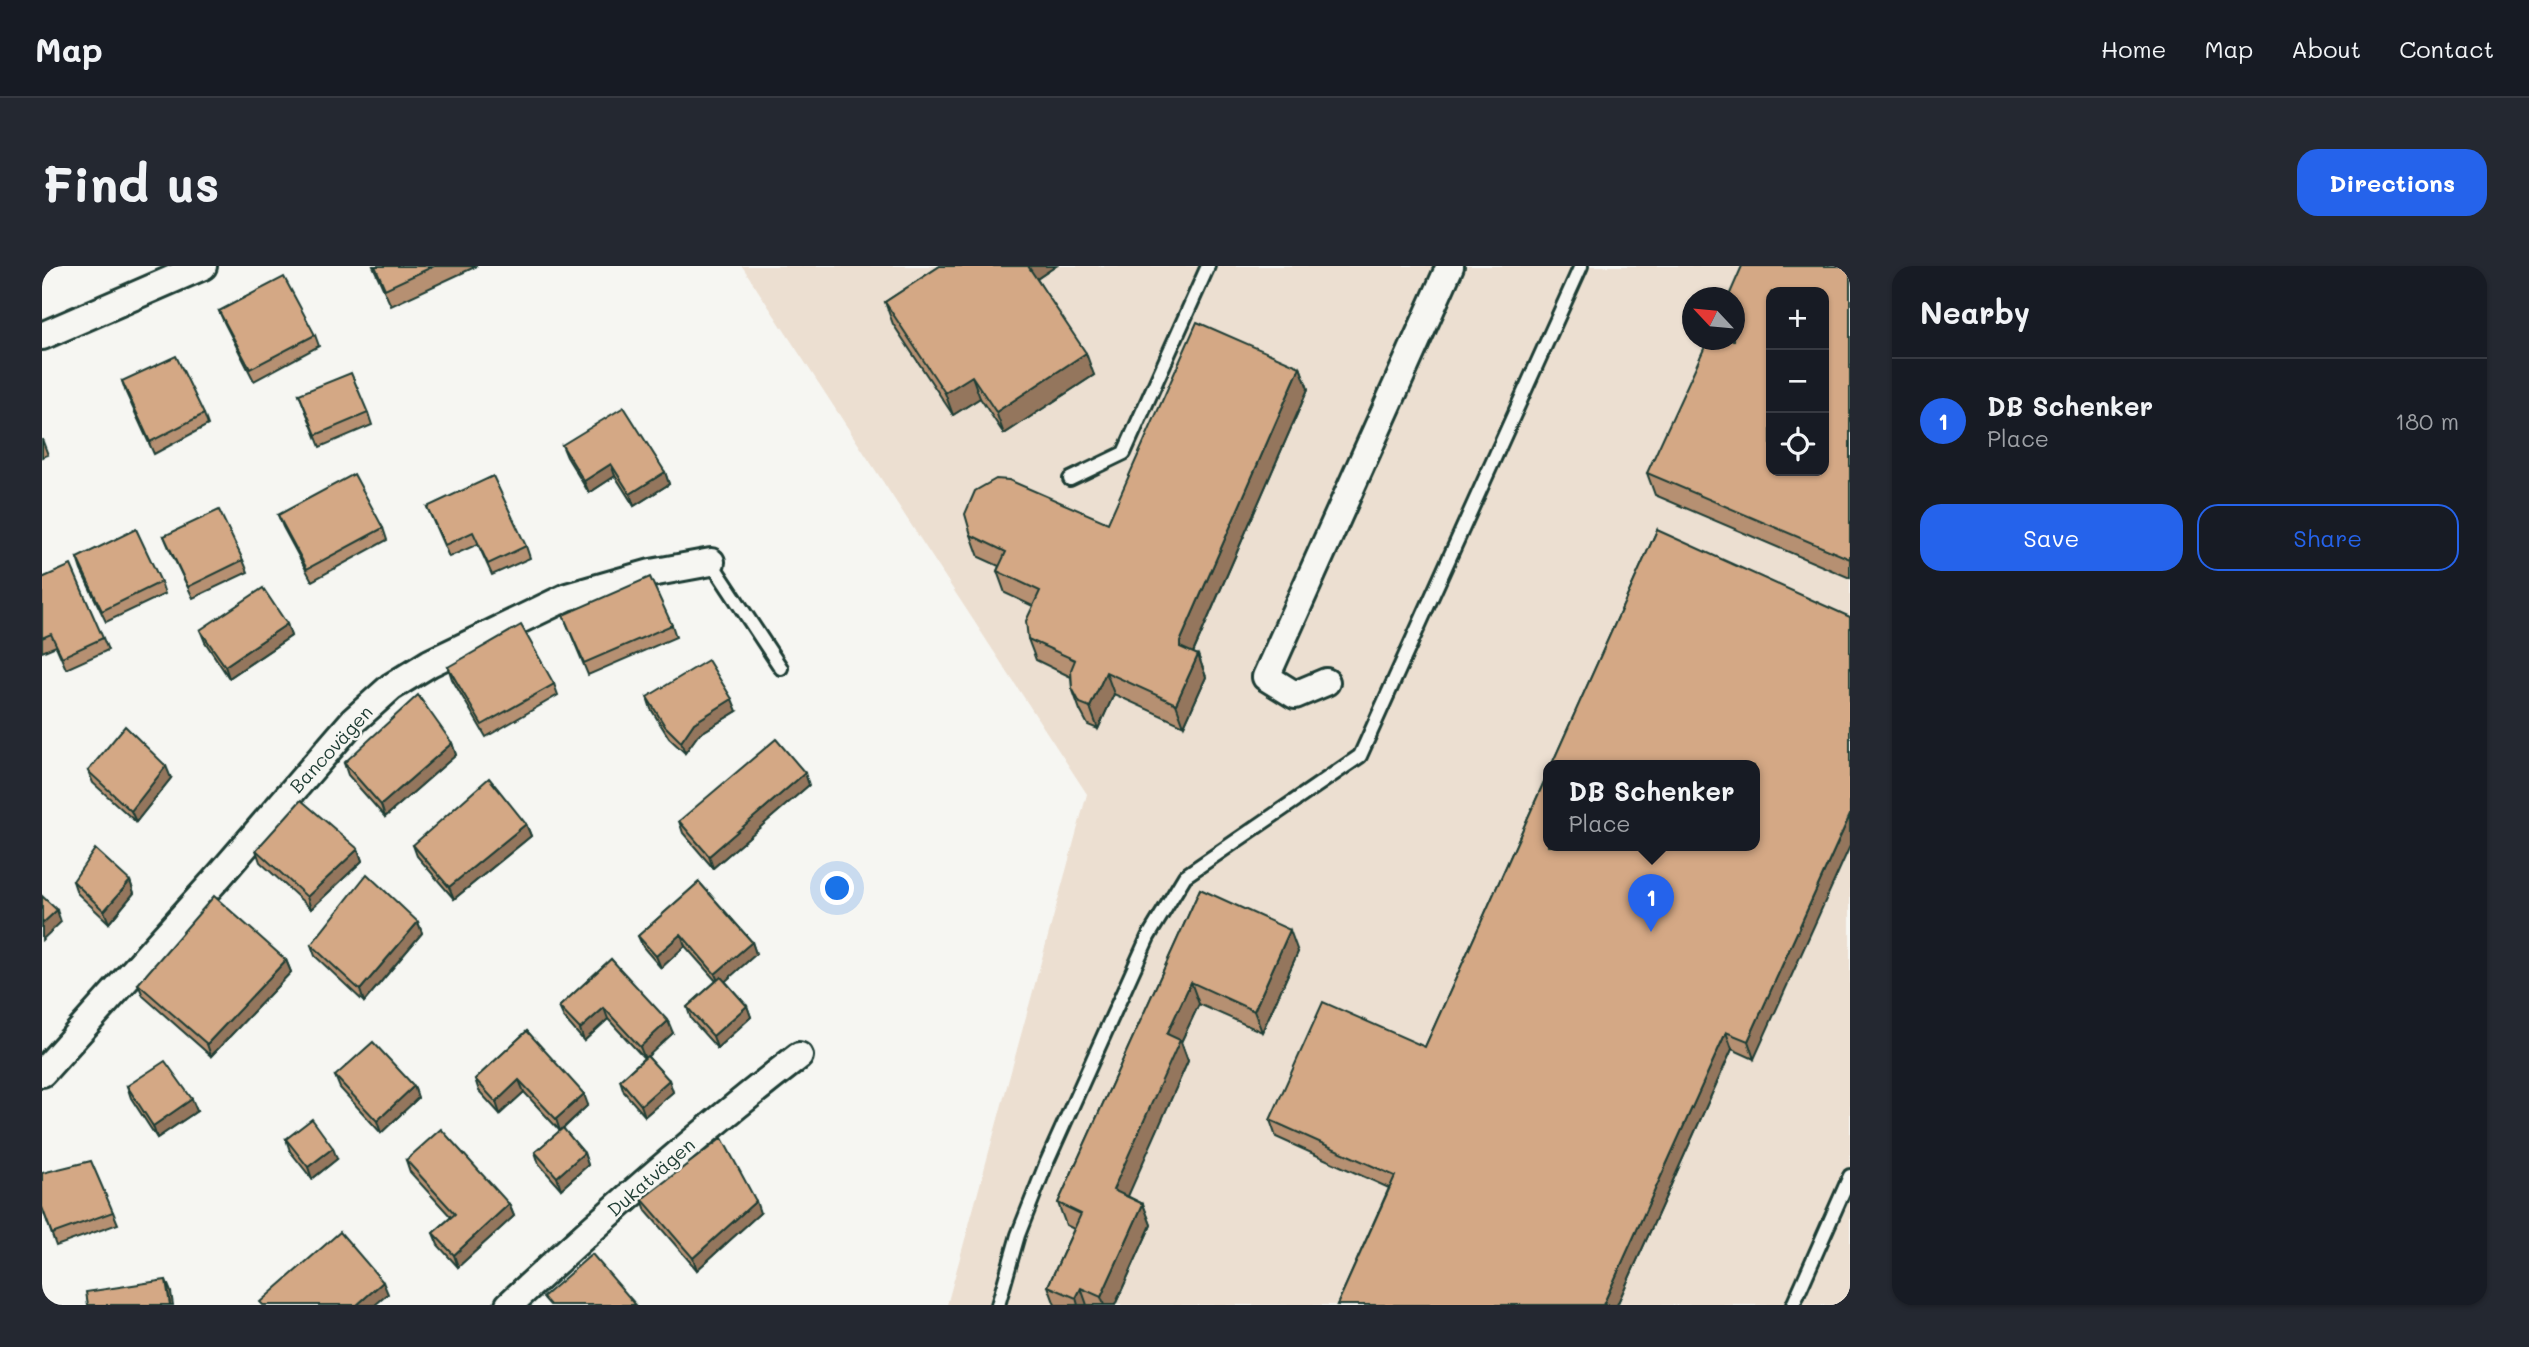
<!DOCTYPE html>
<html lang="en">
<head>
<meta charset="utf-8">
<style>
  :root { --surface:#171b24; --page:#242831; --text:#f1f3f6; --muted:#9ea1a6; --line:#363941; --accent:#2563eb }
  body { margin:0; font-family:Mali,sans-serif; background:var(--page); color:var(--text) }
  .controls { position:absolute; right:21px; top:21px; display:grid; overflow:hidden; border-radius:14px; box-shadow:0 2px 5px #0004 }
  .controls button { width:63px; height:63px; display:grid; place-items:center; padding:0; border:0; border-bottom:2px solid var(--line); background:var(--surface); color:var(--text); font:35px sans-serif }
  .compass { position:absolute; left:1640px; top:21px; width:63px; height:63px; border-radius:50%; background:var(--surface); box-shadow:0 2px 5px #0004; rotate:296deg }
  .you { position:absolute; left:796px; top:623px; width:24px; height:24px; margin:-18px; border:5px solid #fff; border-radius:50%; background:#1a73e8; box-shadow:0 0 0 10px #1a73e833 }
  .badge { display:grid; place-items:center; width:46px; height:46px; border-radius:50%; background:var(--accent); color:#fff; font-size:23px; font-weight:700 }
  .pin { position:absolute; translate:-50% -58px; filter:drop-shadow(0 2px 4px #0008) }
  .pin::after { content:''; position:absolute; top:37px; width:24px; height:21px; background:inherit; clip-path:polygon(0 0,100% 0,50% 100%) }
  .popup { position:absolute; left:1501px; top:494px; width:217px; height:91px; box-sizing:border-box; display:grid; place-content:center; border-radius:14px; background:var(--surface); filter:drop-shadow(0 2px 5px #0005); font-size:23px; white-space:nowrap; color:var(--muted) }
  .popup b { font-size:26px; color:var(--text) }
  .popup::after { content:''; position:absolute; left:50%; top:100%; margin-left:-14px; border:14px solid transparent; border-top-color:var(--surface) }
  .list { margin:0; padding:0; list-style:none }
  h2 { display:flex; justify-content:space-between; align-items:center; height:91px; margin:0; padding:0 28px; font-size:30px }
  h2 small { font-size:23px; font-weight:400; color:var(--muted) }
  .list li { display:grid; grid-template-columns:46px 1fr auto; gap:21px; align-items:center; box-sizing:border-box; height:126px; padding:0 28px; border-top:2px solid var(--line) }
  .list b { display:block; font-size:26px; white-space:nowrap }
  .list p { margin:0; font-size:23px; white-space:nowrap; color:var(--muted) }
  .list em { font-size:23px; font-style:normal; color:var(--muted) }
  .actions { display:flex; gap:14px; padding:21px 28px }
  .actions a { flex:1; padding:16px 0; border:2px solid var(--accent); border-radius:21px; text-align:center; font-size:24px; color:var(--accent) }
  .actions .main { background:var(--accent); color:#fff }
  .icon { flex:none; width:38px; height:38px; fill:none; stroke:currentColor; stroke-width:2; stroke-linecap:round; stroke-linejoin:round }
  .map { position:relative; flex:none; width:1808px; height:1039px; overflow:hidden; border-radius:21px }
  header { display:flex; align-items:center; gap:42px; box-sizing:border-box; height:98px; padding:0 35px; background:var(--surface); border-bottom:2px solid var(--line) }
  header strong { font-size:33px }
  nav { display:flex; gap:38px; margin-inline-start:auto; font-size:24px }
  .intro { display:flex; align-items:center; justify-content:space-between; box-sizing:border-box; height:168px; padding:0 42px }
  h1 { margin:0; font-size:49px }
  .button { padding:18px 32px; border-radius:21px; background:var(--accent); color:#fff; font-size:24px; font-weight:700 }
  main { display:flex; gap:42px; padding:0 42px }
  aside { flex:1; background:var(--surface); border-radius:21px; box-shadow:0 2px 5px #0004 }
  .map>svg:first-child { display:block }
</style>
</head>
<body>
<header>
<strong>Map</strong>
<nav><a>Home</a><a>Map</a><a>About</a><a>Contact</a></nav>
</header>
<div class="intro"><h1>Find us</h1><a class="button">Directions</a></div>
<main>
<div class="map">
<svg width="1808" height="1039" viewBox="0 0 1808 1039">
  <rect width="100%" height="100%" fill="#f6f6f2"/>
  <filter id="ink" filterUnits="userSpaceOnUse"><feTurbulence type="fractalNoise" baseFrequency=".0143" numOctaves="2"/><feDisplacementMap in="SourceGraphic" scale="14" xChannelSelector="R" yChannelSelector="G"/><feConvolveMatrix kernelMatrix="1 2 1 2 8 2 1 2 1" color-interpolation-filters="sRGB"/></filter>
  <g filter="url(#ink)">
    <path fill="#ecdfd1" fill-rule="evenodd" d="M700,0H1808V1039H905L1045,528ZM1729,26H1782V205H1729ZM1650,32H1692V74H1650ZM1506,500H1712V580H1506Z"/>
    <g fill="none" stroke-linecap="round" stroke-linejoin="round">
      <g stroke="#1f3d34" stroke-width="18">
        <g id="service">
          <path d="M1028,213L1082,187L1166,0"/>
          <path d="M669,296L739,402"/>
          <path d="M956,1039L976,969L1004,898L1106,671L1143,610L1318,490L1539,0"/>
          <path d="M1751,1039L1808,910"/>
        </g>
      </g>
      <g stroke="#1f3d34" stroke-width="32">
        <g id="minor">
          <path d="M0,70L161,0"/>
          <path d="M1284,416L1253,429L1224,411L1408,0"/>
          <path d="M0,807L178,609L311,455L349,421L388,397L525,331L609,307L669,296"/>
          <path d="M467,1039C560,952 656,868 757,790"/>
        </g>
      </g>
      <use href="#service" stroke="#f6f6f2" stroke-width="12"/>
      <use href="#minor" stroke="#f6f6f2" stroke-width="26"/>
    </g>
    <g fill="#b69072" stroke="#1f3d34" stroke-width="2">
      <path d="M331,0H435L349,40Z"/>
      <path d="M898,0H1014L995,13L1052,109L962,168L938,132L911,149L851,58L843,36Z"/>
      <path d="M1808,3V312L1613,229L1605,207Z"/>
      <path d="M177,45L273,69L277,80L212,115L182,56Z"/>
      <path d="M1258,101L1266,123L1151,387L1156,389L1164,411L1142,460L1072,428L1056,463L1046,459L1038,444L1030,422L1029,411L994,394L986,373L991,340L963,327L955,305L957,300L937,291L929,269L1066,257Z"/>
      <path d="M80,115L162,148L166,159L112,188L84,127Z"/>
      <path d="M257,128L326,147L330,159L278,181Z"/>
      <path d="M0,173L6,189L0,191Z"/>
      <path d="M520,179L623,206L627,218L592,240L573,210L547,227L525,191Z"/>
      <path d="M385,241L484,280L488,292L450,309L436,278L407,291Z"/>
      <path d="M236,249L341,262L345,274L270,315L241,261Z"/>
      <path d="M1615,264L1712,793L1690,783L1575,1039H1295L1347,922L1234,871L1228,854L1383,781Z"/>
      <path d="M122,270L201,294L206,306L151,332L127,282Z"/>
      <path d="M35,292L119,316L123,328L64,356L39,304Z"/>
      <path d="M0,312L61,372L66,384L24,403L14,380L0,386Z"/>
      <path d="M521,349L630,359L634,371L546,409Z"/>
      <path d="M245,358L249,370L187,412L163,376L158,364Z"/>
      <path d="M406,401L512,418L516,429L444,471L410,413Z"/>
      <path d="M605,431L695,445L656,469L643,487L627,472L609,443Z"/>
      <path d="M410,477L414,489L343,551L306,509L302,497Z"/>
      <path d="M46,505L129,512L94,556L51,517Z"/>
      <path d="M767,519L671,602L641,567L637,555Z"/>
      <path d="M484,558L489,570L412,633L375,590L371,579Z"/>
      <path d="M316,583L320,595L269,643L218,596L214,584Z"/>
      <path d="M31,615H88L92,627L67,657L35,627Z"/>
      <path d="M657,616L710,676L714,688L683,715L705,740L709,751L675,782L649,753L645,741L674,715L643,680L619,702L601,681L596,670Z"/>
      <path d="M1158,623L1256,686L1220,766L1157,738L1139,776L1146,795L1085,930L1101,938L1109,959L1073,1039H1013L1006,1020L1032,963L1024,959L1016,937Z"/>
      <path d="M376,656L380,667L322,736L273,690L269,679Z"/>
      <path d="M569,693L631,767L605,790L627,814L631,826L603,850L582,826L578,814L602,792L566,753L542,775L522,752L517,741Z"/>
      <path d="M244,694L249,706L169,790L101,730L96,718Z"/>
      <path d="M485,765L546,839L521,863L542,887L546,899L519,923L497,898L493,886L518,865L482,826L458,848L437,825L433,813Z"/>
      <path d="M293,810L372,820L376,832L339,867L298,822Z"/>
      <path d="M85,820L155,845L115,872L89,832Z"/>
      <path d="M244,873L295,893L270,913L248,885Z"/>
      <path d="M364,894L467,938L472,950L416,1001L396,979L391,967L409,951L368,906Z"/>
      <path d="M600,933L718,947L655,1004L604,945Z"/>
      <path d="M0,941L71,946L76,958L14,980Z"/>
    </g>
    <g fill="#94765d" stroke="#1f3d34" stroke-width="2">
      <path d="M984,0H1014L990,16Z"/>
      <path d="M1044,87L1052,109L962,168L954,146Z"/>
      <path d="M1258,101L1266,123L1146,398L1138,381V376Z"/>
      <path d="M930,110L938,132L911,149L903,127Z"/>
      <path d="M569,198L573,210L547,227L542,215Z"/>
      <path d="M623,206L627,218L592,240L588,228Z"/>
      <path d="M245,358L249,370L187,412L183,400Z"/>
      <path d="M1156,389L1164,411L1142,460L1134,438Z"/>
      <path d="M1064,406L1072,428L1056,463L1048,441Z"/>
      <path d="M690,433L695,445L656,469L643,487L639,476L652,457Z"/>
      <path d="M410,477L414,489L343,551L339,539Z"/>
      <path d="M124,500L129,512L94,556L89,545Z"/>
      <path d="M763,507L767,519L671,602L667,590Z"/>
      <path d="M1808,549V580L1712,793L1706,775Z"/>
      <path d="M484,558L489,570L412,633L407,621Z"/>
      <path d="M316,583L320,595L269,643L265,631Z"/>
      <path d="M88,615L92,627L67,657L62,645Z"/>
      <path d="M15,644L19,656L0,674V658Z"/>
      <path d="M376,656L380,667L322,736L318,724Z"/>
      <path d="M1248,664L1256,686L1220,766L1212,745Z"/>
      <path d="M639,668L643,680L619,702L614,690Z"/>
      <path d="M710,676L714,688L678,720L673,708Z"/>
      <path d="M244,694L249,706L169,790L165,778Z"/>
      <path d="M1149,716L1157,738L1139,776L1146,795L1079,946L1071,924L1125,768Z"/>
      <path d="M705,740L709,751L675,782L671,770Z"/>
      <path d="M562,742L566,753L542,775L538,763Z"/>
      <path d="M626,755L631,767L603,793L598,781Z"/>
      <path d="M1684,766L1690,783L1575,1039H1561Z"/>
      <path d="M477,814L482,826L458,848L454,836Z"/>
      <path d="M627,814L631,826L603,850L599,839Z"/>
      <path d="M372,820L376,832L339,867L335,855Z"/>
      <path d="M542,828L546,839L518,865L514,853Z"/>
      <path d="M150,833L155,845L115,872L111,860Z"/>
      <path d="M291,882L295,893L270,913L266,901Z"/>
      <path d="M542,887L546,899L519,923L515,911Z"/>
      <path d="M714,935L718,947L655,1004L651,992Z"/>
      <path d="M467,938L472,950L416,1001L412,989Z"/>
      <path d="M1101,938L1109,959L1073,1039H1062L1059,1031Z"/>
      <path d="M124,1014L129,1026L131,1039H128Z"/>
      <path d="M341,1016L346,1028L333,1039H315Z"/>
      <path d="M1039,1022L1045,1039H1036L1034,1032Z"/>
    </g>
    <g fill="#d4a885" stroke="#1f3d34" stroke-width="2" fill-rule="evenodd">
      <path d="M333,0H392L343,23Z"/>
      <path d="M898,0H986L1044,87L954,146L930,110L903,127L843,36Z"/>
      <path d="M1700,0H1798L1808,3V293L1605,207L1666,74H1692V32H1686ZM1729,26H1782V205H1729Z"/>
      <path d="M242,11L273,69L208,103L177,45Z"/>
      <path d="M1155,56L1258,101L1138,376V381L1156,389L1134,438L1064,406L1048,441L1038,437L1030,422L1029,404L1033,394L986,373L984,355L998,325L955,305L964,286L929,269L923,248L933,225L954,213L967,214L1066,257Z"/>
      <path d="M134,90L162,148L108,176L80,115Z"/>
      <path d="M309,107L326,147L274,169L257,128Z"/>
      <path d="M582,141L623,206L588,228L569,198L542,215L520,179Z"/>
      <path d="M312,208L341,262L265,303L236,249Z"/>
      <path d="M451,210L484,280L446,298L431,266L403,279L385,241Z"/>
      <path d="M177,244L201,294L146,321L122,270Z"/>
      <path d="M94,263L119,316L60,345L35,292Z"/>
      <path d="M1615,264L1808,351V549L1706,775L1684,766L1561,1039H1295L1353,910L1228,854L1281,736L1383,781L1506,507V580H1712V500H1509Z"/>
      <path d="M29,299L61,372L20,391L9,368L0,372V312Z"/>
      <path d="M608,311L630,359L542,397L521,349Z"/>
      <path d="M221,322L245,358L183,400L158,364Z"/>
      <path d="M479,359L512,418L440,459L406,401Z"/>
      <path d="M666,394L690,433L652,457L639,476L623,460L605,431Z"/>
      <path d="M376,429L410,477L339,539L302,497Z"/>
      <path d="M83,460L124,500L89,545L46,505Z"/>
      <path d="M734,473L763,507L667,590L637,555Z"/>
      <path d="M447,512L484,558L407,621L371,579Z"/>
      <path d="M259,534L316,583L265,631L214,584Z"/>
      <path d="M53,583L88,615L62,645L31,615Z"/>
      <path d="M325,608L376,656L318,724L269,679Z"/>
      <path d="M657,616L710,676L673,708L639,668L614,690L596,670Z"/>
      <path d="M1158,623L1248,664L1212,745L1149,716L1125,768L1138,774L1071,924L1101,938L1059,1031L1039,1022L1034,1032L1006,1020L1039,948L1016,937Z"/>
      <path d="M0,630L15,644L0,658Z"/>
      <path d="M172,630L244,694L165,778L96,718Z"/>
      <path d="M569,693L626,755L598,781L562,742L538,763L517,741Z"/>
      <path d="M679,711L705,740L671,770L645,741Z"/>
      <path d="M485,765L542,828L514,853L477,814L454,836L433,813Z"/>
      <path d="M331,776L372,820L335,855L293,810Z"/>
      <path d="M605,790L627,814L599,839L578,814Z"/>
      <path d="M123,795L150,833L111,860L85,820Z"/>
      <path d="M270,853L291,882L266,901L244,873Z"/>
      <path d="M521,862L542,887L515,911L493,886Z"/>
      <path d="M399,863L467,938L412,989L391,967L413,948L364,894Z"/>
      <path d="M680,872L714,935L651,992L600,933Z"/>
      <path d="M49,895L71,946L10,968L0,941V907Z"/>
      <path d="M298,966L341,1016L315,1039H221L218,1036Z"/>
      <path d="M550,988L594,1039H508L501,1031Z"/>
      <path d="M124,1014L128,1039H46L44,1026Z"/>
    </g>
  </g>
  <g text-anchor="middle" stroke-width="5" stroke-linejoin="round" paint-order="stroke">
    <g font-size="19" fill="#1f3d34" stroke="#f6f6f2">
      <text transform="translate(289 483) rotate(-47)" y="7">Bancovägen</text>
      <text transform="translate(609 911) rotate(-41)" y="7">Dukatvägen</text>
    </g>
  </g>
</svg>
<div class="controls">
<button>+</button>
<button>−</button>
<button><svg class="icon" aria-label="locate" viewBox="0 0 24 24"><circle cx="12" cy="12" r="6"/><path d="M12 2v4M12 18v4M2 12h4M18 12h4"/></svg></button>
</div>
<svg class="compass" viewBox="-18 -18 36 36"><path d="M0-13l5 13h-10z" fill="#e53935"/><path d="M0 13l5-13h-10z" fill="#9ea1a6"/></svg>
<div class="you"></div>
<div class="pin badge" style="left:1609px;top:666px">1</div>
<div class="popup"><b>DB Schenker</b>Place</div>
</div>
<aside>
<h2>Nearby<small></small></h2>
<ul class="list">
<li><span class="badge">1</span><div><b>DB Schenker</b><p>Place</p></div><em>180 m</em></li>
</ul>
<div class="actions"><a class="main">Save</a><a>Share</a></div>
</aside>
</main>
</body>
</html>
